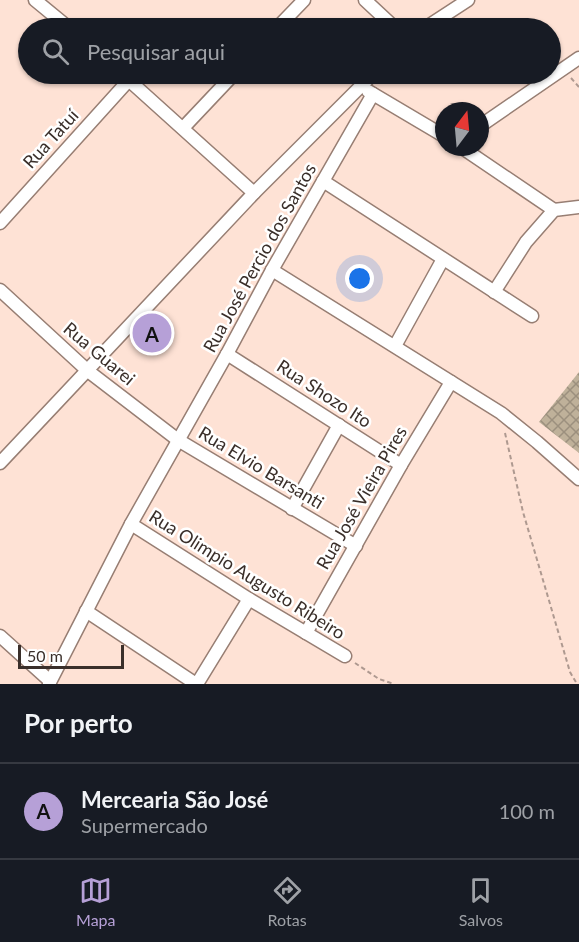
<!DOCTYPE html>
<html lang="pt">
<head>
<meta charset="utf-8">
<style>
  :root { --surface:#171b24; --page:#20242c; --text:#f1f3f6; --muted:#9ea1a6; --line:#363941; --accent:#b6a0d7 }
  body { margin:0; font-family:Lato,sans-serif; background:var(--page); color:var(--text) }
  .compass { position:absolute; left:435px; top:102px; width:54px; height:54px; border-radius:50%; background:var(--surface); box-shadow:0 2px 4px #0004; rotate:16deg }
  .scale { position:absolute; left:18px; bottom:15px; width:106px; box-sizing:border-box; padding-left:6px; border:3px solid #3a2f2a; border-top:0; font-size:16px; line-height:21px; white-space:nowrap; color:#3a2f2a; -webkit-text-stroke:4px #fff; paint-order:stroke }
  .you { position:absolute; left:360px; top:279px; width:21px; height:21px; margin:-15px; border:4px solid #fff; border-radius:50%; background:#1a73e8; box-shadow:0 0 0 9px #1a73e833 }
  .badge { display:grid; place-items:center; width:39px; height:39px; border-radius:50%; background:var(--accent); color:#111; font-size:20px; font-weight:700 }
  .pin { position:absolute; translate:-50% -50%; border:3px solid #fff; box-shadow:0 2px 6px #0006 }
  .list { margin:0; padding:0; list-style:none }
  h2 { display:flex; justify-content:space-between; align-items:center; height:78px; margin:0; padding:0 24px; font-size:26px }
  h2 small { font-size:20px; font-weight:400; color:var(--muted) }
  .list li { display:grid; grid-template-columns:39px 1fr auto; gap:18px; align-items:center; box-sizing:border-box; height:96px; padding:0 24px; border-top:2px solid var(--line) }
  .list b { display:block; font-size:22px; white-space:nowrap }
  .list p { margin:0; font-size:20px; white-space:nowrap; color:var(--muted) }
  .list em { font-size:20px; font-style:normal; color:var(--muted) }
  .icon { flex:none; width:33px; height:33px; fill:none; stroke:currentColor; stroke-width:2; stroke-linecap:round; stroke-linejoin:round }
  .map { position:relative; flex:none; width:579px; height:684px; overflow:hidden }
  .search { position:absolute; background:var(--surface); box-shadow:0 2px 4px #0004; left:18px; right:18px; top:18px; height:66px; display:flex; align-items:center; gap:15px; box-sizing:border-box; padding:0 21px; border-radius:33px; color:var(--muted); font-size:22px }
  .sheet { height:174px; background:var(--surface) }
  nav { display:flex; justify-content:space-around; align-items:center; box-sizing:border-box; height:84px; border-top:2px solid var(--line); background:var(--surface); font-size:16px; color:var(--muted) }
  nav a { display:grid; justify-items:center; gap:3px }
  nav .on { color:var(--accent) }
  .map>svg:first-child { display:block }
</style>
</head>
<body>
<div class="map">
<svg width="579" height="684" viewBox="0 0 579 684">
  <defs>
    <pattern id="building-cross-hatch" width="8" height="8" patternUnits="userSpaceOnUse" patternTransform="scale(1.5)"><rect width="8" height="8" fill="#bfb19a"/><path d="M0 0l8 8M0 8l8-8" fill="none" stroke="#9c907e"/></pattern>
  </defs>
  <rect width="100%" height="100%" fill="#fee2d5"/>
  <g fill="url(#building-cross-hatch)">
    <path d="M147,318L168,335L157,348L136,331Z"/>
    <path d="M579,372V453L539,422Z"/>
  </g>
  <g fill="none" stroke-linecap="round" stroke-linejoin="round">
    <g stroke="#977e73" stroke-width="15">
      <g id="minor">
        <path d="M35,0L69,28"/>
        <path d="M365,0L395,28"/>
        <path d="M277,28L304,0"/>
        <path d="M425,28L468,0"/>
        <path d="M122,74L254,193"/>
        <path d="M368,91L444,136"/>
        <path d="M480,126L579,58"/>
        <path d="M183,128L234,74"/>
        <path d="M461,147L554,210"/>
        <path d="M323,181L532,316"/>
        <path d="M0,223L129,80"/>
        <path d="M272,270L501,413L537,442L579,479"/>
        <path d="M0,290L88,371L178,440L356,546"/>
        <path d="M494,292L526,242L554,210L579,207"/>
        <path d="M395,346L443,259"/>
        <path d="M227,354L401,465"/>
        <path d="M0,463L254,193L373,74"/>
        <path d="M292,509L339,425"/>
        <path d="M131,524L249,599L345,656"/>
        <path d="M86,611L196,684"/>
        <path d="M306,633L401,465L451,382"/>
        <path d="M0,636L50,681"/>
        <path d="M49,684L131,524L227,354L272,270L373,94"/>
        <path d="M197,684L249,599"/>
      </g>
    </g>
    <g stroke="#ae9990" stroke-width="2" stroke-dasharray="4.5 3" stroke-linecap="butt">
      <path d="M571,78L579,87"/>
      <path d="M505,433L523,512L570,672L577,684"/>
      <path d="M355,663L379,679L394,684"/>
    </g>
    <use href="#minor" stroke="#fff" stroke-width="12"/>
  </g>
  <g text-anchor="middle" stroke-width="5" stroke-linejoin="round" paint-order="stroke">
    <g font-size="18" fill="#3a2f2a" stroke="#fff">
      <text transform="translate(51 139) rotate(-48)" y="6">Rua Tatuí</text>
      <text transform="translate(260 258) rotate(-61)" y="6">Rua José Percio dos Santos</text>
      <text transform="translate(99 354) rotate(40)" y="6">Rua Guarei</text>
      <text transform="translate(324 394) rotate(33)" y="6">Rua Shozo Ito</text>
      <text transform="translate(261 468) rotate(31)" y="6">Rua Elvio Barsanti</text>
      <text transform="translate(362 498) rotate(-60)" y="6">Rua José Vieira Pires</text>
      <text transform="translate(247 575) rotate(32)" y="6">Rua Olimpio Augusto Ribeiro</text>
    </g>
  </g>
</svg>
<svg class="compass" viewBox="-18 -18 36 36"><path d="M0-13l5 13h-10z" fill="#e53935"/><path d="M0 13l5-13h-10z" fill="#9ea1a6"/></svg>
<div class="scale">50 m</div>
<div class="you"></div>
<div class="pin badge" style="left:152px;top:333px">A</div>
<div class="search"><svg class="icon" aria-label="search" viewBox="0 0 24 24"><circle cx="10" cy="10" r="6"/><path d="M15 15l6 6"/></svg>Pesquisar aqui</div>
</div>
<section class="sheet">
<h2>Por perto<small></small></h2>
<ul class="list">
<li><span class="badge">A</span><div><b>Mercearia São José</b><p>Supermercado</p></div><em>100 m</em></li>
</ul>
</section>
<nav>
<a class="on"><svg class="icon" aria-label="map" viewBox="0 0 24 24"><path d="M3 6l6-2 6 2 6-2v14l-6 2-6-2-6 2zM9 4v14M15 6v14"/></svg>Mapa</a>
<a><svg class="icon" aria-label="directions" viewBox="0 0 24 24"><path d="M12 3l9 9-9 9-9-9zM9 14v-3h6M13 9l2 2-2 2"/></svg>Rotas</a>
<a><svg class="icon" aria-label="saved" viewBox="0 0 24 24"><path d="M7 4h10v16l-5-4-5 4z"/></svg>Salvos</a>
</nav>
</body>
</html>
